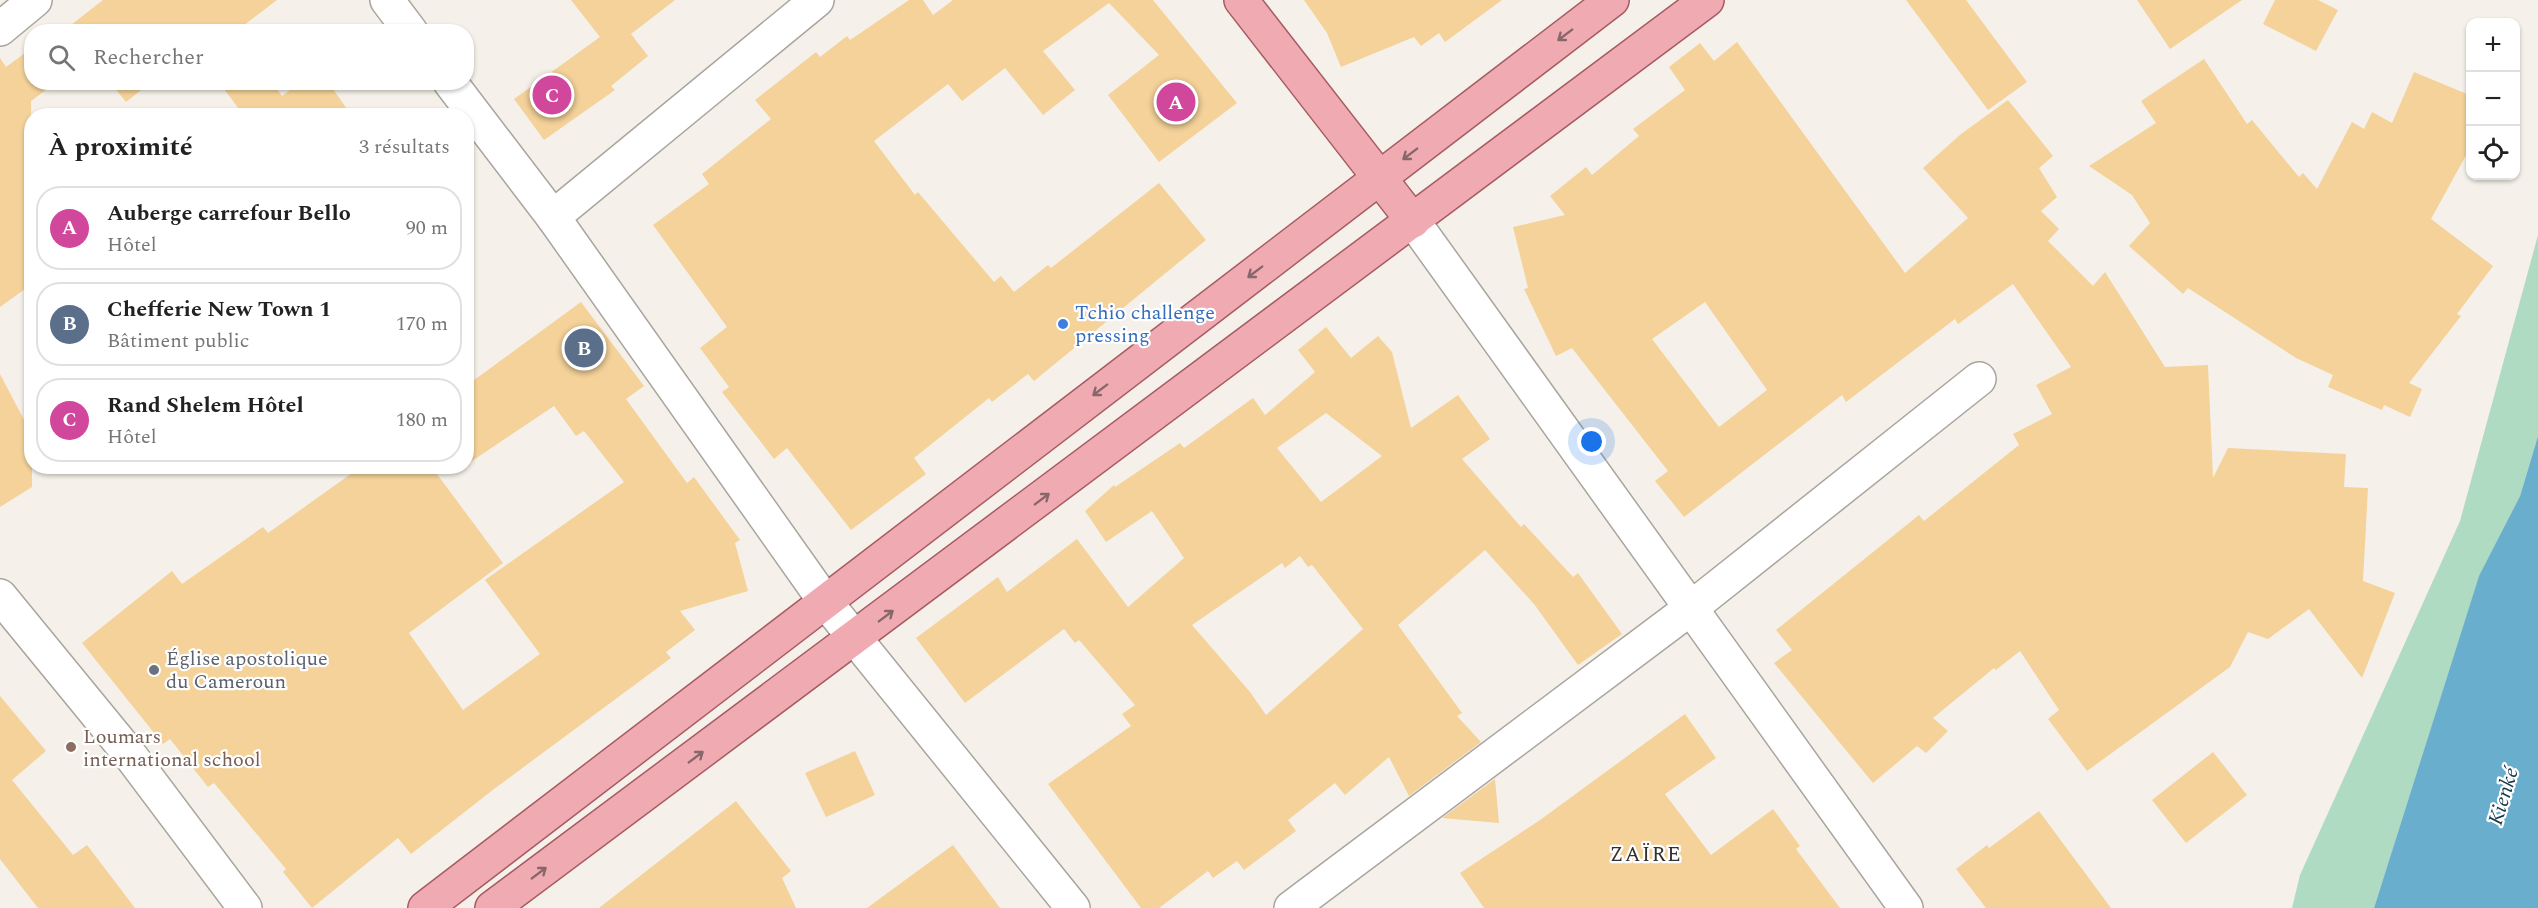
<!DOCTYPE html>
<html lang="fr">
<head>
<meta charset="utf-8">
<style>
  :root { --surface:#fff; --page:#f2f2f2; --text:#222; --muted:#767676; --line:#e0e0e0; --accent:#448677 }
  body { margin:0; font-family:Spectral,serif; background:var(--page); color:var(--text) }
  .controls { position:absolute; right:18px; top:18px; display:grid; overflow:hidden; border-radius:12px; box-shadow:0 2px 4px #0004 }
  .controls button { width:54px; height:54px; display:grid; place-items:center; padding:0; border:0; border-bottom:2px solid var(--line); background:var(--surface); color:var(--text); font:30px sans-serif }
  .you { position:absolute; left:1592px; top:442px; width:21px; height:21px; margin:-15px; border:4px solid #fff; border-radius:50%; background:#1a73e8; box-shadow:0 0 0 9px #1a73e833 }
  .badge { display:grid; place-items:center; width:39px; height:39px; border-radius:50%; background:var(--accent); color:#fff; font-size:20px; font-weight:700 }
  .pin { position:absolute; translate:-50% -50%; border:3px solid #fff; box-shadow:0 2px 6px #0006 }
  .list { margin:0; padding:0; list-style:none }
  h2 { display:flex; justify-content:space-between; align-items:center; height:78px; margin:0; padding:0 24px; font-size:26px }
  h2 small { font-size:20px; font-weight:400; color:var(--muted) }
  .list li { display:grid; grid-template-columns:39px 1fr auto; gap:18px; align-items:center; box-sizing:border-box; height:84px; margin:0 12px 12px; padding:0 12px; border:2px solid var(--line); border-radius:24px }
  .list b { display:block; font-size:22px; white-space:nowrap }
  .list p { margin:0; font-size:20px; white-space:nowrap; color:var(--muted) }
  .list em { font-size:20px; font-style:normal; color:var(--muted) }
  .icon { flex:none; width:33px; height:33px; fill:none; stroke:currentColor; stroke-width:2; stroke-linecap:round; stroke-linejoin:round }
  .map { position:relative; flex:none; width:2538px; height:908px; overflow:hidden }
  .search { position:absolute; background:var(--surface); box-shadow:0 2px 4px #0004; left:24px; top:24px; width:450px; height:66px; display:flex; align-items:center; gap:15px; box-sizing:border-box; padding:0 21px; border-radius:24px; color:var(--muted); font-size:22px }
  .panel { position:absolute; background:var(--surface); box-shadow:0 2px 4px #0004; left:24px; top:108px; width:450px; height:366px; border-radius:24px }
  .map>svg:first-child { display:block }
</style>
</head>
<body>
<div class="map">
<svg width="2538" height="908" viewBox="0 0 2538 908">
  <rect width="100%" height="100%" fill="#f5f1ea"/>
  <path fill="#b0dbc3" d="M2538,235V436L2520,496L2479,577L2374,908H2292L2300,875L2460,521Z"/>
  <path fill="#69afcd" d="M2538,436V908H2374L2479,576L2520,496Z"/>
  <g fill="#f4d299" fill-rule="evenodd">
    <path d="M103,0H277L235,32H62Z"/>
    <path d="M571,0H675L631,34L648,56L611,86L615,90L544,140L514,99L600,37Z"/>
    <path d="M909,0H923L933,15L953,0H1153L1237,103L1159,162L1108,95L1159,55L1109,3L1043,51L1075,90L1043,115L1005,68L962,101L948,84L874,141L915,195L918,192L994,282L1001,276L1014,292L1048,265L1051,268L1159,183L1206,240L1034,381L1028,374L992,402L989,398L914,458L926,474L851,530L787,448L774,459L722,392L729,387L700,348L727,327L653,225L709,184L702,174L771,119L755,100L816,52L820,57L847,36L850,40Z"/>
    <path d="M1304,0H1502L1445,42L1439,33L1421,46L1414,37L1341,67L1327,33Z"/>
    <path d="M1906,0H1966L2027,82L1988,110Z"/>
    <path d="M2137,0H2242L2170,49Z"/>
    <path d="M2275,0H2318L2338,10L2316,51L2263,24Z"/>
    <path d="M1737,42L1905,273L1968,218L1923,168L1961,134L2008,100L2053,156L2039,168L2057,197L2041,211L2059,229L2048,241L2093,286L2105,272L2165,367L2208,365L2213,478L2228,448L2346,454L2344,487L2368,488L2363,581L2395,593L2362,678L2309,609L2268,639L2248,632L2230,667L2087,771L2048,719L2059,710L2020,651L1996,670L1994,668L1933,718L1948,731L1926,753L1917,746L1873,783L1774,663L1792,650L1776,630L1919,515L1924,521L2019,445L2013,434L2052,414L2036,385L2071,367L2013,284L1958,324L1955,319L1846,402L1842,395L1684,517L1655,481L1668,471L1572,348L1556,356L1524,289L1528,288L1513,227L1565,215L1550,196L1586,167L1592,175L1639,136L1633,129L1685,90L1669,67L1700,43L1714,61ZM1705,302L1767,390L1719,427L1652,339Z"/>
    <path d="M32,48V82H57L31,101L32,284L0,307V58L6,67Z"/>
    <path d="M2204,59L2247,124L2252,120L2299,177L2303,173L2317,189L2352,122L2364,129L2372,112L2392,123L2414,72L2467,94L2470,82V148L2431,219L2493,266L2457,314L2461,316L2409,383L2422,389L2410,417L2384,405L2382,410L2328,387L2333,375L2296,358L2188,288L2183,294L2129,246L2150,223L2132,195L2089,166L2156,123L2141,101Z"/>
    <path d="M110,82H151L126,102Z"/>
    <path d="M219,82H272L282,96L301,82H328L352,116H244Z"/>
    <path d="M581,302L644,386L626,399L687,483L694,477L740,540L735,543L748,591L680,611L695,630L666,652L671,658L494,789L411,854L398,838L312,908L283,872L286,869L214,783L208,787L170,739L163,744L82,643L172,571L182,584L263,527L268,533L362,466H431L503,563L409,633L463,710L540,654L485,580L624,482L584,431L576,436L554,406L466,465V386Z"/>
    <path d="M1326,327L1351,358L1378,336L1392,352L1411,428L1458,395L1490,439L1462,459L1521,527L1524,524L1573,577L1578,573L1622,634L1578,665L1534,604L1485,550L1398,625L1462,713L1457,716L1481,742L1409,796L1389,757L1345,795L1335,783L1288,820L1296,831L1244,870L1237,861L1213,878L1208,871L1159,908H1141L1048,784L1131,726L1122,714L1135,705L1079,640L1075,643L1064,629L965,703L916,638L998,577L1007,592L1077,539L1128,607L1184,558L1152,511L1106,542L1085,511L1114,485L1115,487L1180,443L1184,448L1253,398L1265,415L1315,372L1298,350ZM1326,413L1382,456L1321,502L1277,448ZM1300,556L1308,567L1312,565L1363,629L1266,715L1250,692L1192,625L1282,563L1285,568Z"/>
    <path d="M0,374L32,435V487L0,507Z"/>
    <path d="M0,696L46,751L12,780L73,855L87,845L135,908H38L0,859Z"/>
    <path d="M1685,714L1716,758L1665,794L1711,855L1773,809L1800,846L1796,849L1840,908H1484L1460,873L1540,820Z"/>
    <path d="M855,751L875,795L826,817L805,773Z"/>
    <path d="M2213,752L2247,795L2186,843L2152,800Z"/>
    <path d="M1495,779L1499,823L1442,818Z"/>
    <path d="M736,801L791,871L782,878L796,908H599Z"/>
    <path d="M2039,811L2111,908H1986L1956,869L1987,845L1989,848Z"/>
    <path d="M953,845L1000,908H867Z"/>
  </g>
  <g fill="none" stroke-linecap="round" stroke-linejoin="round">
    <g stroke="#a9a59e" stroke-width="36">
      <g id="street">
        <path d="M387,0L411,32"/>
        <path d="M0,29L35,0"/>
        <path d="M450,82L553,217L824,600L1073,908"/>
        <path d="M553,217L817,0"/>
        <path d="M1413,221L1906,908"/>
        <path d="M0,596L127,751L245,908"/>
        <path d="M1291,908L1691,608L1979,379"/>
      </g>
    </g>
    <g stroke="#a75b62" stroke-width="36">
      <g id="primary">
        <path d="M1241,0L1413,221"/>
        <path d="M425,908L1612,0"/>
        <path d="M492,908L1707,0"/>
      </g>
    </g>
    <use href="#street" stroke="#fff" stroke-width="33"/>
    <use href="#primary" stroke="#f0aab2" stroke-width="33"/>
  </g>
  <defs><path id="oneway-shaft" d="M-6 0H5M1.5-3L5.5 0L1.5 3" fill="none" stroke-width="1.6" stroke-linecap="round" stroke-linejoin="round" transform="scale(1.5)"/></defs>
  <g stroke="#88676a">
    <use href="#oneway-shaft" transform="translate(1565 35) rotate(143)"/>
    <use href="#oneway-shaft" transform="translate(1410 154) rotate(143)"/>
    <use href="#oneway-shaft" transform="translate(1255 272) rotate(143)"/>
    <use href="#oneway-shaft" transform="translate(1100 390) rotate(143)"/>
    <use href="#oneway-shaft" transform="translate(1042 499) rotate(-37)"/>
    <use href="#oneway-shaft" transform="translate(886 616) rotate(-37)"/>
    <use href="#oneway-shaft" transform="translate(696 757) rotate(-37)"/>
    <use href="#oneway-shaft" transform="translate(539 873) rotate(-37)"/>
  </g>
  <circle fill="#3f7fe0" stroke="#fff" stroke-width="2" cx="1063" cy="324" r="6"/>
  <circle fill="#6b7280" stroke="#fff" stroke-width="2" cx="154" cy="670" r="6"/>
  <circle fill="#8d6e63" stroke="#fff" stroke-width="2" cx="71" cy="747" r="6"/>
  <g text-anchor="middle" stroke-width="4.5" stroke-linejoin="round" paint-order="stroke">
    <g font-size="20" fill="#366cbe" stroke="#fff" text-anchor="start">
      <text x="1075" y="319">Tchio challenge<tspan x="1075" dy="23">pressing</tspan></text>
    </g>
    <g font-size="20" fill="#5b616d" stroke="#fff" text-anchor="start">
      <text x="166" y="665">Église apostolique<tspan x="166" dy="23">du Cameroun</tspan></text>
    </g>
    <g font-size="20" fill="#785e54" stroke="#fff" text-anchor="start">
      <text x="83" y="743">Loumars<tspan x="83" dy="23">international school</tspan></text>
    </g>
    <g font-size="21" font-style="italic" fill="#173846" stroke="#fff">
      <text transform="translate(2503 796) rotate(-73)" y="7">Kienké</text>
    </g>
    <g font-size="21" letter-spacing="1.5" fill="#33312f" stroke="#fff">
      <text x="1646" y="861">ZAÏRE</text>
    </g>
  </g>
</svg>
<div class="controls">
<button>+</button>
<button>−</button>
<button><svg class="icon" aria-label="locate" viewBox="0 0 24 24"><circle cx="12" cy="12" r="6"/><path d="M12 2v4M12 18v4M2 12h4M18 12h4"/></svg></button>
</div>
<div class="you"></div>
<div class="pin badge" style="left:1176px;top:102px;background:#d1479c">A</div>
<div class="pin badge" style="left:584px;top:348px;background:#5c6f8a">B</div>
<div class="pin badge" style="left:552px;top:95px;background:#d1479c">C</div>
<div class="search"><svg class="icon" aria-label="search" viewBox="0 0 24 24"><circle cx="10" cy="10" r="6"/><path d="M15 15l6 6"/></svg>Rechercher</div>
<section class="panel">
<h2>À proximité<small>3 résultats</small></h2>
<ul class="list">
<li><span class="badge" style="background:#d1479c">A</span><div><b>Auberge carrefour Bello</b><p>Hôtel</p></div><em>90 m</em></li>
<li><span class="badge" style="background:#5c6f8a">B</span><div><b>Chefferie New Town 1</b><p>Bâtiment public</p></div><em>170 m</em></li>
<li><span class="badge" style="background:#d1479c">C</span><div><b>Rand Shelem Hôtel</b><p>Hôtel</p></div><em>180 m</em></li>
</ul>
</section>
</div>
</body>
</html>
